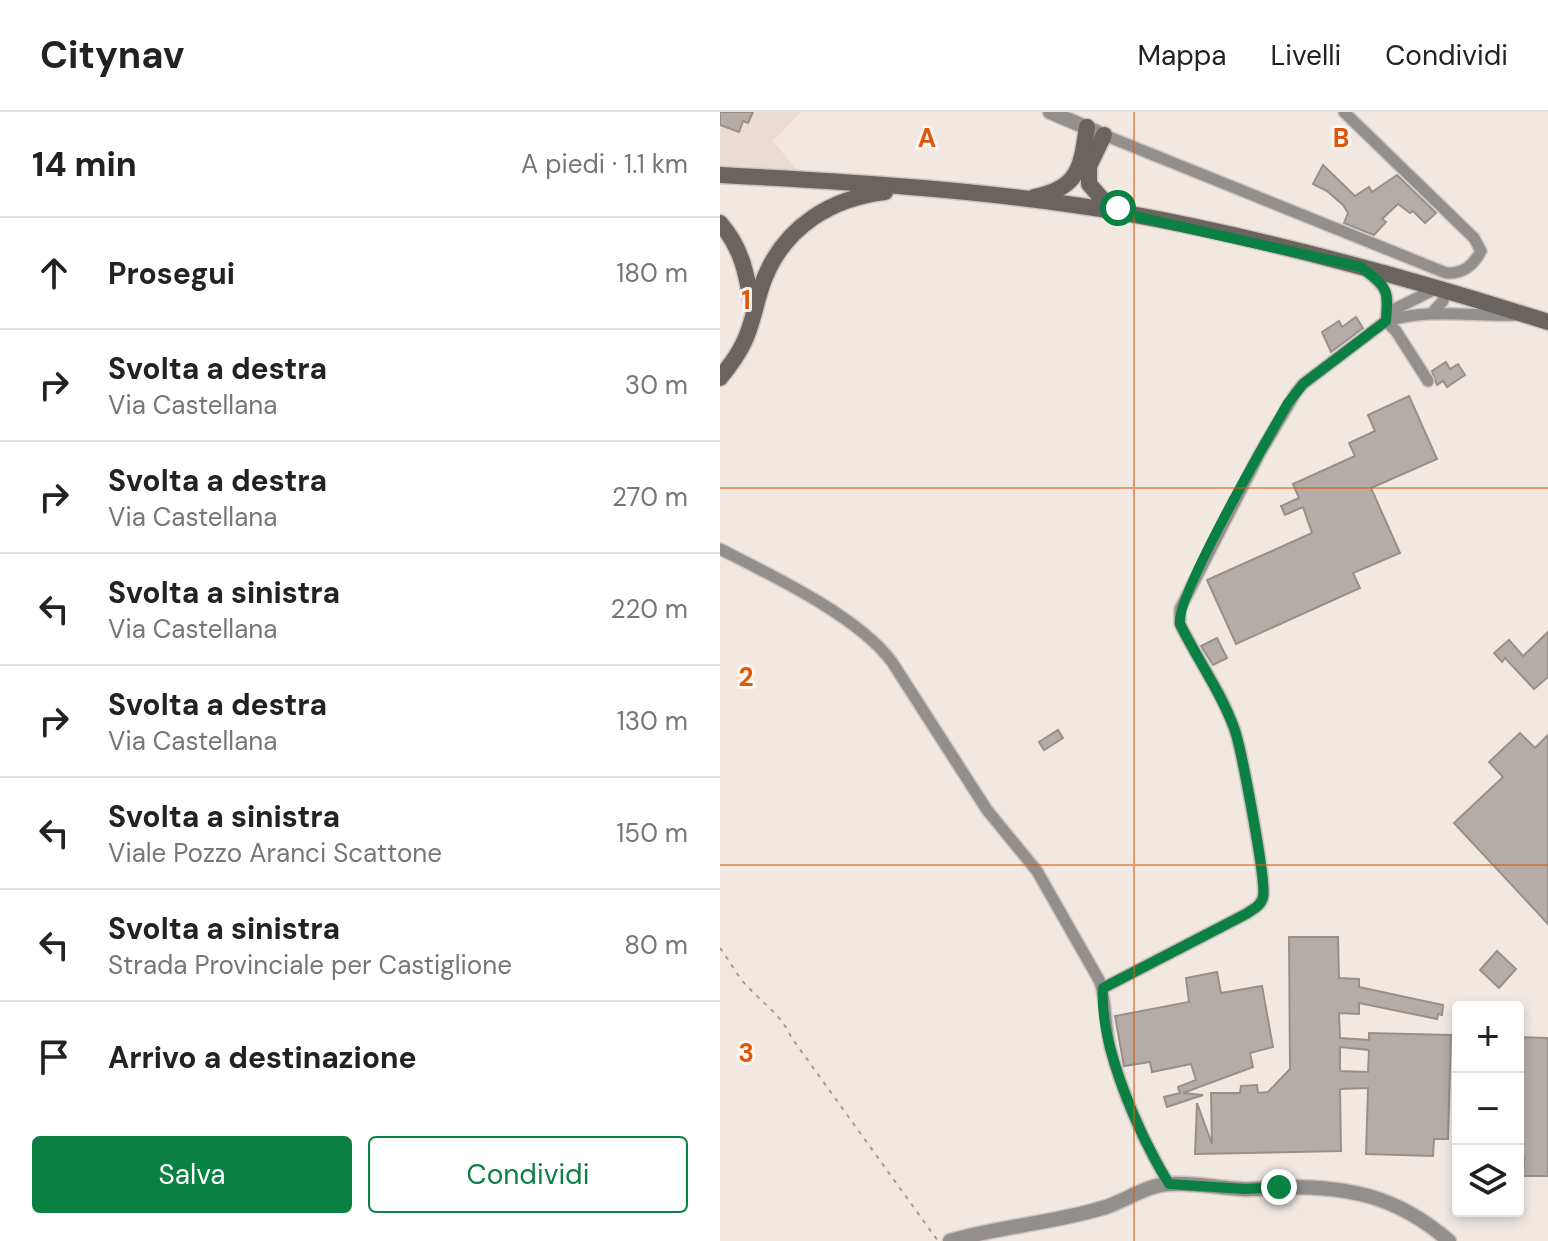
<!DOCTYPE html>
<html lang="it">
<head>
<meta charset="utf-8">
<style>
  :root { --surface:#fff; --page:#f2f2f2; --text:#222; --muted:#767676; --line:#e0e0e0; --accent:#0b8043 }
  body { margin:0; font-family:"DM Sans",sans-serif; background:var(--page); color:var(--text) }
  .controls { position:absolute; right:24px; bottom:24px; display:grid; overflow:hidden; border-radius:8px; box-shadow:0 4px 12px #0003 }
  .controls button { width:72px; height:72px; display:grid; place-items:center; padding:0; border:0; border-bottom:2px solid var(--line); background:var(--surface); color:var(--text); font:40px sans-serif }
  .stop { position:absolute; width:24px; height:24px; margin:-18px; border:6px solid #0b8043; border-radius:50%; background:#fff }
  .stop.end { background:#0b8043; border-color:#fff; box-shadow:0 2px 8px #0008 }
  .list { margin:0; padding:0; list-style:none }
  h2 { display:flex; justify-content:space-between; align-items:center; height:104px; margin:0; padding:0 32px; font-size:34px }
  h2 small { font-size:26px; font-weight:400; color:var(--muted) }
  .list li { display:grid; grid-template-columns:52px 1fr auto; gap:24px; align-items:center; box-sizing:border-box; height:112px; padding:0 32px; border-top:2px solid var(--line) }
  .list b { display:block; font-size:30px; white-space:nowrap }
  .list p { margin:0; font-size:26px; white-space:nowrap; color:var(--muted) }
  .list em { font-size:26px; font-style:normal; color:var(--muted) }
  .actions { display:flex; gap:16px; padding:24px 32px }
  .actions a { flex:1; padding:18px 0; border:2px solid var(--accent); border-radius:8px; text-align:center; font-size:28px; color:var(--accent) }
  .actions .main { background:var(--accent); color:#fff }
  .icon { flex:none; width:44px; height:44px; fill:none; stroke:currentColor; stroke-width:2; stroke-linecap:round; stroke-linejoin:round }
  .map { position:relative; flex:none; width:828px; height:1129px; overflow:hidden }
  header { display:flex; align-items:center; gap:48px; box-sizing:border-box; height:112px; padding:0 40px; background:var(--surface); border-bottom:2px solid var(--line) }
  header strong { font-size:38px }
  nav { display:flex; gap:44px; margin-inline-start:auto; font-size:28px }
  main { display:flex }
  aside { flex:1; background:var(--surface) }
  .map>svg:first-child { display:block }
</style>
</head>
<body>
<header>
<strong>Citynav</strong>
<nav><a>Mappa</a><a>Livelli</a><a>Condividi</a></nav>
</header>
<main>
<aside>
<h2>14 min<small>A piedi · 1.1 km</small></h2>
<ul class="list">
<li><svg class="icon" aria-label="ahead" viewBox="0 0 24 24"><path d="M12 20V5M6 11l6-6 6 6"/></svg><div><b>Prosegui</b></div><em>180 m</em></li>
<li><svg class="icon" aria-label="right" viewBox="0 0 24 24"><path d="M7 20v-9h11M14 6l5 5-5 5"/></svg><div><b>Svolta a destra</b><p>Via Castellana</p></div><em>30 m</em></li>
<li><svg class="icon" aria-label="right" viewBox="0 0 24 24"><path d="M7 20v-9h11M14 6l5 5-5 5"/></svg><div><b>Svolta a destra</b><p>Via Castellana</p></div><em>270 m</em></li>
<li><svg class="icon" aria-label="left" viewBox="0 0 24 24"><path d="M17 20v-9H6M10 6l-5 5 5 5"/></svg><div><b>Svolta a sinistra</b><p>Via Castellana</p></div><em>220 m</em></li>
<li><svg class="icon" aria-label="right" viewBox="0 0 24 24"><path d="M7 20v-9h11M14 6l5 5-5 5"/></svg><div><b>Svolta a destra</b><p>Via Castellana</p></div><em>130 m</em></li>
<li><svg class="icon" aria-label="left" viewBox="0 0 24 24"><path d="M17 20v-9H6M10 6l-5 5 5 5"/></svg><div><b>Svolta a sinistra</b><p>Viale Pozzo Aranci Scattone</p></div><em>150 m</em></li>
<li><svg class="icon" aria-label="left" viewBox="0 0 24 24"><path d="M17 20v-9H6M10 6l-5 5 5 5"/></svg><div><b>Svolta a sinistra</b><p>Strada Provinciale per Castiglione</p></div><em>80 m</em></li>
<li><svg class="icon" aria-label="arrive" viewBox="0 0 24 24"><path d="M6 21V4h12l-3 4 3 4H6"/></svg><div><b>Arrivo a destinazione</b></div></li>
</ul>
<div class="actions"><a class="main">Salva</a><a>Condividi</a></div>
</aside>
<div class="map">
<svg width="828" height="1129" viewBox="0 0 828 1129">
  <rect width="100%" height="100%" fill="#f1e8e2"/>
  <path fill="#ebdcd1" d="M0,0H81L53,29L76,57H0Z"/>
  <g fill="#b4aca6" stroke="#97908a" stroke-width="2" fill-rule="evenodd">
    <path d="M0,0H33L28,11L23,9L19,20L0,13Z"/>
    <path d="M603,53L635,84L649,75L652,80L677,63L716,101L705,111L693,99L690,101L678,92L662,107L666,110L654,123L624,111L628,101L623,93L607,79L593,72Z"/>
    <path d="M636,205L643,216L611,240L602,220L619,209L622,215Z"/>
    <path d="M726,250L730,257L738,252L745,263L727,275L723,269L717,273L712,259Z"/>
    <path d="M689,284L717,347L651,376L680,441L633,461L640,476L516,532L487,468L592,421L583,395L565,403L561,394L579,386L573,372L635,344L629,331L655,319L648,303Z"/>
    <path d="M828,520V565L814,577L785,546L782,550L774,541L789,528L803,544Z"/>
    <path d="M497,526L507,546L493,553L481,534Z"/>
    <path d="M338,618L343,626L324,638L319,630Z"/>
    <path d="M800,621L815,636L828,623V812L734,711L783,665L769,650Z"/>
    <path d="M569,825H618L619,866L639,867V875L723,893L722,903L718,902L717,907L639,891V902L619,901L620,926L649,928V921L731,923L728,1027H714L713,1044L646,1042L648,976L620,977L621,1039L475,1042L477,991L492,1032L491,981H520L521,974L537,973L538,981L548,980L570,957ZM620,935L649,938L648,960L620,959Z"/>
    <path d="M777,839L796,857L779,876L760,858Z"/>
    <path d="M497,860L501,881L542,874L553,935L530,941L533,955L463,981L483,983L447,995L444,985L460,981L458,975L476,968L471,952L432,960L430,950L404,954L395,904L469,890L466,866Z"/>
    <path d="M798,925L828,926V1064H803L804,1046H798Z"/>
  </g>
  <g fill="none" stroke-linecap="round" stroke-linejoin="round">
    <g stroke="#cec6c1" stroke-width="14">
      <g id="minor">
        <path d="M384,23L726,161C743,162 753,154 761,139L754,126L624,0"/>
        <path d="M646,159C668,176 669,181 666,209"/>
        <path d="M666,209L676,219L708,269"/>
        <path d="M667,209C710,196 753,205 796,203"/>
        <path d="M0,437C51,463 138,504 172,550L267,698L317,759L379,868C386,883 385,915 390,935C402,981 424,1031 449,1072"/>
        <path d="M383,876L526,802C533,797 541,794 543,785C547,772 521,634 514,616C501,579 477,547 460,512V497L540,341L575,282L583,272L666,209L677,196L719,175L724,182L723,189L712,201"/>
      </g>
    </g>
    <g stroke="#cec6c1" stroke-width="17">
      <g id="tertiary">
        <path d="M330,0L377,20"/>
        <path d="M230,1129C281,1114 335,1111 386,1095C407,1088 427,1073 449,1072C473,1070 498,1076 522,1077C534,1078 547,1076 559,1075C627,1074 676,1083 729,1129"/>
      </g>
    </g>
    <g stroke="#cec6c1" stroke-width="19">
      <g id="secondary">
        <path d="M384,23L369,54V72L383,88L401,98"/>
        <path d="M0,63C135,70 271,78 405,101C548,127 690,166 828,210"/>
        <path d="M314,85C359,76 361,56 367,15"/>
        <path d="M0,111C22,136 27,163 32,195"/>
        <path d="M0,266C9,255 18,243 24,230C34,210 36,186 45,165C66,114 112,86 165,80"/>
      </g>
    </g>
    <path stroke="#a39c98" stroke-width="2" stroke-dasharray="4 6" stroke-linecap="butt" d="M0,836C10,849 18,866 30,877C45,893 62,904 71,925L218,1129"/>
    <use href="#minor" stroke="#928f8c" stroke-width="11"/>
    <use href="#tertiary" stroke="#928f8c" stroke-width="14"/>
    <use href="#secondary" stroke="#696460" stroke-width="16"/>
  </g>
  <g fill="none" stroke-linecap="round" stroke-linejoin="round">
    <path stroke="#0b8043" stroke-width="10" d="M398,96L405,102L641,155C667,176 669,175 666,209L583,272L568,291C549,324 455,485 460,512C477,547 501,580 514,616C521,634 547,772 543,785C541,794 533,797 526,802L383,876C379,933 419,1023 449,1072L525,1077L559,1075"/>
  </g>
  <path fill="none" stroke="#de560c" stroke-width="2" stroke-opacity="0.55" d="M414,0V1129M0,376H828M0,753H828"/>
  <g font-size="26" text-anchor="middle" font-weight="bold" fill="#de560c" stroke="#fef5ef" stroke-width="6" stroke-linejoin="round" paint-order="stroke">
    <text x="207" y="35">A</text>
    <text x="621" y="35">B</text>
    <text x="26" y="197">1</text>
    <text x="26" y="574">2</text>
    <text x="26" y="950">3</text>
  </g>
</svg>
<div class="controls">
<button>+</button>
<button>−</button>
<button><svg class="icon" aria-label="layers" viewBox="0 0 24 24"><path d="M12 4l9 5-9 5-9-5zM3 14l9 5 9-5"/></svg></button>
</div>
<div class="stop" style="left:398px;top:96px"></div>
<div class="stop end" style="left:559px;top:1075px"></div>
</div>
</main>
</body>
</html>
